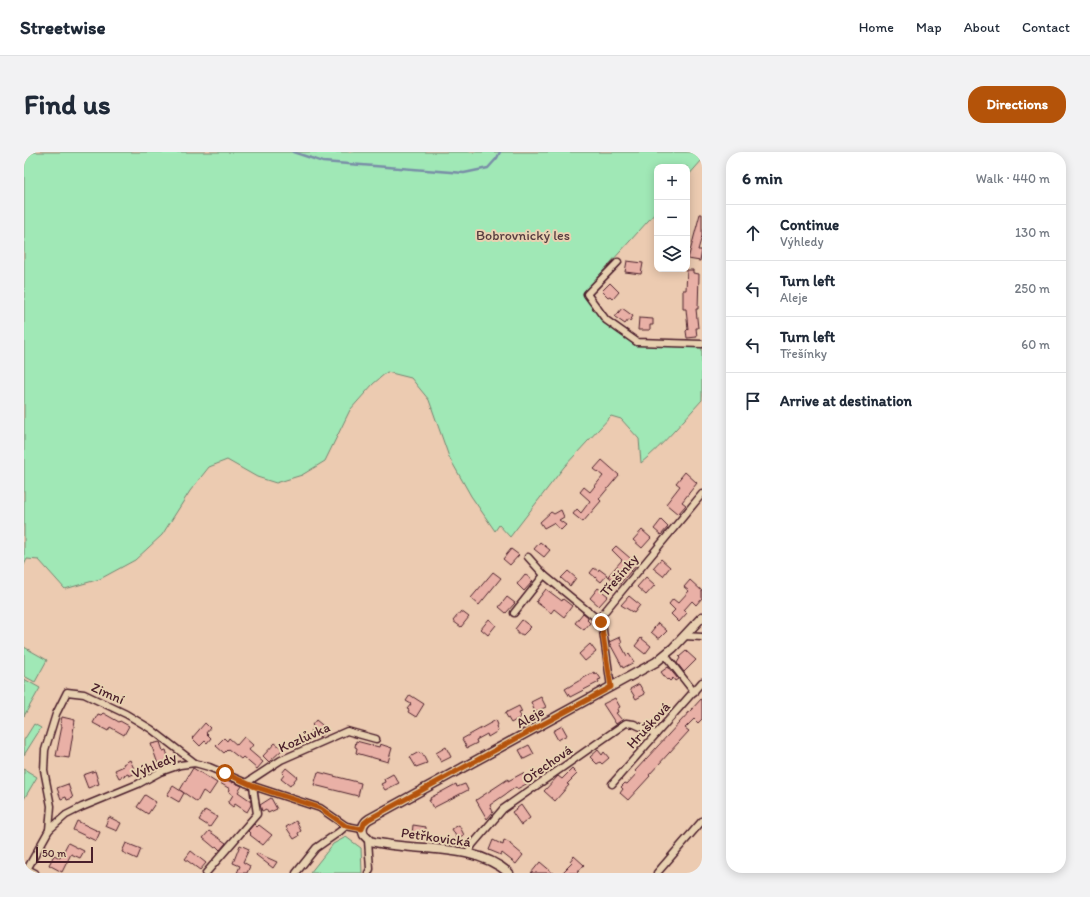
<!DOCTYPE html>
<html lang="en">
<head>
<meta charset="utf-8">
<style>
  :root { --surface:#fff; --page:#f2f2f3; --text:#1f2937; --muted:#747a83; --line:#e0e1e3; --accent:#b45309 }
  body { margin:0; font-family:Itim,sans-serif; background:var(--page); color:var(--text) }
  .controls { position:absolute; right:12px; top:12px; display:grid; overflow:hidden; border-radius:8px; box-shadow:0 2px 10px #0003 }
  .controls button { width:36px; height:36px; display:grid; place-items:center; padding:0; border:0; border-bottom:1px solid var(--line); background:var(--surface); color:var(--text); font:20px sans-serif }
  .scale { position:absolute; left:12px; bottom:10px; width:57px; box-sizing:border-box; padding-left:4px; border:2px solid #4a1f2b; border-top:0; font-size:11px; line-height:14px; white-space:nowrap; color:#4a1f2b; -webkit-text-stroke:3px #e8d1b1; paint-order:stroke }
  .stop { position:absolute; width:12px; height:12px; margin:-9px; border:3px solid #b45309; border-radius:50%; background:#fff }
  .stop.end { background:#b45309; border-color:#fff; box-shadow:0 1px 4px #0008 }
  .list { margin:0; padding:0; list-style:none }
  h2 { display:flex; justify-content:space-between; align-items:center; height:52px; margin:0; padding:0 16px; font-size:17px }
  h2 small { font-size:13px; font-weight:400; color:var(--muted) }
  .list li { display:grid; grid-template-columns:26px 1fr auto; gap:12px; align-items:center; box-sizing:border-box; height:56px; padding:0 16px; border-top:1px solid var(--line) }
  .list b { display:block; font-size:15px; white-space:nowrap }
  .list p { margin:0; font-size:13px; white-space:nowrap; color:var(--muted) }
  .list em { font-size:13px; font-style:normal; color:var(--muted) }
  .icon { flex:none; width:22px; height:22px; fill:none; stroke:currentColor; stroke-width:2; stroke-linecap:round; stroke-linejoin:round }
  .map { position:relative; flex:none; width:678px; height:721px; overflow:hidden; border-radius:16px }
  header { display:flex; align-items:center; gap:24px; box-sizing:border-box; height:56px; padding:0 20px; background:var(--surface); border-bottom:1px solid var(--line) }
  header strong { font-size:19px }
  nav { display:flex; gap:22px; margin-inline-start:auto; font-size:14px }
  .intro { display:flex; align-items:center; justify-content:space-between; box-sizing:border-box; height:96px; padding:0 24px }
  h1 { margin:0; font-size:28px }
  .button { padding:10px 18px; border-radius:16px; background:var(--accent); color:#fff; font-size:14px; font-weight:700 }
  main { display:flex; gap:24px; padding:0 24px }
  aside { flex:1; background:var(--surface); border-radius:16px; box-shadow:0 2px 10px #0003 }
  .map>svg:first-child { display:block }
</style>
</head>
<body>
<header>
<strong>Streetwise</strong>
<nav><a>Home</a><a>Map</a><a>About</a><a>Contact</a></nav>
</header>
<div class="intro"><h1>Find us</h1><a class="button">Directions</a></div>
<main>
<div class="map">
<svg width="678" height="721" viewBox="0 0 678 721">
  <rect width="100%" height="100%" fill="#eccbb1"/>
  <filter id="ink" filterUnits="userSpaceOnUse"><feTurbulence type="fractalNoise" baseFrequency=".025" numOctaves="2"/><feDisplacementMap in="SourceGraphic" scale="8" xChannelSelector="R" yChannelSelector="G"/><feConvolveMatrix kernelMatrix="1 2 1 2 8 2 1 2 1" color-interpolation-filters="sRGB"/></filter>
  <g filter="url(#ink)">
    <g fill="#a0e8b6" stroke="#758470">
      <path d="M0,0H678V8L663,25V15H633V59L560,140L570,157L580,170L611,192L678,195V248C658,270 639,293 617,311L615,287L597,267L587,264L540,315L486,385L475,373L471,379L447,344L425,305L405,248L387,226L363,220L349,232L326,258L301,309L278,323L252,331L233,325L203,308L185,315L166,339L138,383L111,408L76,427L41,437L15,408L3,407L0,413Z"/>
      <path d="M0,495L23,508L11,530L0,524Z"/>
      <path d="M0,527L16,536L0,564Z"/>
      <path d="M10,572L17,576L0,603V588Z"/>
      <path d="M0,617L13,625L0,647Z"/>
      <path d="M322,685L337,696L338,721H286L309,692Z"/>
    </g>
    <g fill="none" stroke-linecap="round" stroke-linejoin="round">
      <path stroke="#798ea7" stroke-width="2.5" d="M269,0L299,10L440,21L464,16L473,6L476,0"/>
    </g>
    <g fill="#e9b0a6" stroke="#4a1f2b">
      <path d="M676,62H678V84L674,98H678L676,109L664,107Z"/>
      <path d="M603,109L619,111L617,122L601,120Z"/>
      <path d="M663,118H669V121L675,122L674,157H672L674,176H672L673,185L663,186L662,179L664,177L662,157H659V138H662Z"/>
      <path d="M586,131L595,140L589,147L586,144L584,145L578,139Z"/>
      <path d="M598,156L609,164L606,169L604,168L601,172L591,165Z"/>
      <path d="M615,166L629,167V173H626V178H614Z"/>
      <path d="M578,308L595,323L575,347L577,349L559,370L549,362L553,357L557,361L566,349L556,340L560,335L566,340L579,324L570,317Z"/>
      <path d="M661,320L673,331L658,350L662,353L654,362L642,352L656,334L652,331Z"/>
      <path d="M537,358L540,365L535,368L542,373L537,378L529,371L520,376L516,370L527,360L530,362Z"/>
      <path d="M637,368L644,375L637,383L630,377Z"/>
      <path d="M618,378L627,386L618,396L609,388Z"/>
      <path d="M516,390L526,398L520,405L510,397Z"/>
      <path d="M592,394L613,412L595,433L584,424L598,408L588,398Z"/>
      <path d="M487,397L495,403L486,413L479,407Z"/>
      <path d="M637,407L646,415L639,424L629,416Z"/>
      <path d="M570,416L574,419L575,417L583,423L577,430L566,421Z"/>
      <path d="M544,419L552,426L546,434L537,426Z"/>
      <path d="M469,420L477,426L455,453L447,446Z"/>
      <path d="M501,422L509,429L500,439L493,432Z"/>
      <path d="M622,425L631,433L622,443L613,435Z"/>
      <path d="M666,428L678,439V446L672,453L668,449L660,458L663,461L655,470L647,462L651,458L645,452L649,447L654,451L665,439L660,435Z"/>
      <path d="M574,436L584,444L575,454L566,446Z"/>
      <path d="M522,437L538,449L539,447L548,454L540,465L530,457L527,461L512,450Z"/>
      <path d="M605,444L616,453L610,461L597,453Z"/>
      <path d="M483,445L491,451L482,461L475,455Z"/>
      <path d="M437,459L445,465L437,475L429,469Z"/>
      <path d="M559,461L564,465L563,468L566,471L560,478L551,471Z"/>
      <path d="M465,467L472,473L464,483L457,477Z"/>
      <path d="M498,468L507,475L499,483L497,482H494V479L491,477Z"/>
      <path d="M634,471L643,479L636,486H634L627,480Z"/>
      <path d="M596,485L598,490L596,491L603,504L605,502L610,510L599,516L585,490Z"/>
      <path d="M617,486L627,494L621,502L611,494Z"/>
      <path d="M566,492L572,500L561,509L555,502Z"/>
      <path d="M662,499L672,508L660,520L653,511L656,506L655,505Z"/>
      <path d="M644,515L654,527L651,529L649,526L646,529L644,527L643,528L637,520Z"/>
      <path d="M570,520L571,522L573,521L577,527L574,528L575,530L546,545L541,537Z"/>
      <path d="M615,532L621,542L612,547L606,537Z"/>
      <path d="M386,543L400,552L392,565L384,560L385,558L383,557L387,552L382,549Z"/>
      <path d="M517,545L522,555L511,560L507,550Z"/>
      <path d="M591,546L596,555L593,557L594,560L592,561L598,568L592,572L579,552Z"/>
      <path d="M678,546V567L674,571L670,567L661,576L665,579L625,623L626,624L604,648L596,641L599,637L597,635L601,631L603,632L613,621L611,619Z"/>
      <path d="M495,554L498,560L495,561L497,565L487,571L481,561Z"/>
      <path d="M79,561L95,570L96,569L105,574L100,583L86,575L84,579L69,571L74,562L77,563Z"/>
      <path d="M38,565L51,568L45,606L32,604L38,574L36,573Z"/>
      <path d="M292,568L303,577L295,586L286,579L290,575L288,573Z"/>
      <path d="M472,568L474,573L472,574L474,579L464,585L463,582L452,588L453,591L443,596L438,587Z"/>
      <path d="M181,571L186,576L182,581L187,586L183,591L181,589L176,594L168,586Z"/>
      <path d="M538,574L543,583L534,588L529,579Z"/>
      <path d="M220,585L229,593L225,598L239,610L233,617L219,605L217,607L204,597L200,601L192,594L200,586L203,589L205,586L213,593Z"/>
      <path d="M332,589L355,595L356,592L368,596L364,610L332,601L333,596L331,595Z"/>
      <path d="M136,590L139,599L142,598L145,608L134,612L127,592Z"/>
      <path d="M251,591L259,597L245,610L239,604Z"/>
      <path d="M505,593L510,602L500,607L495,598Z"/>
      <path d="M422,595L427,605L417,610L412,601Z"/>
      <path d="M574,598L578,603L580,600L585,606L578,612L576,610L573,612L566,605Z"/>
      <path d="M395,600L396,602L398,601L403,611L392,615L386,605Z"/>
      <path d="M106,608L112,621L105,624L104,622L95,626L91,618L100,614L99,612Z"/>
      <path d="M169,616L193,631L185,643L179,639L173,650L156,638Z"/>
      <path d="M262,616L273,625L266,634L257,627L260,623L258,621Z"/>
      <path d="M548,617L553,622L543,632L545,633L531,649L520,639L534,624L538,627Z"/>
      <path d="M71,619L75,632L64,636L59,623Z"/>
      <path d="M294,620L337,631L334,644L290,633Z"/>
      <path d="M499,621L504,631L493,637L492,635L466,653L469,660L463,667L452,648L484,627V629Z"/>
      <path d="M369,622L375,631L361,638L357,632L361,630L360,627Z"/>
      <path d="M199,626L209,631V630L218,634L214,640L227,649V653L223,660L211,652L209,655L204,651L209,643L205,640L206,637L196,631Z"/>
      <path d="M44,632L49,646L43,648L42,645L37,647L33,636Z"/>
      <path d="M432,632L433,635L441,632L444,638L409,656L405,648H407L406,646Z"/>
      <path d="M149,634L160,641L155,650L143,643Z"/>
      <path d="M121,643L132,650L124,662L113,655Z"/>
      <path d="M247,646L253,657L244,661L242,657L238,659L236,653Z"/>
      <path d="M497,653L506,666L497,673L488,660Z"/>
      <path d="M181,658L193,665L186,675L175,668Z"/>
      <path d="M85,665L97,671L93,679L81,674Z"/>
      <path d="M53,669L76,680L72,689L49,678Z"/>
      <path d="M272,669L277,679L274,681L275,684L270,687L262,675Z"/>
      <path d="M230,672L233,675L235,673L248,683L239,693L226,683L227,682L224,679Z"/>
      <path d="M389,673L402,675L401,685L388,683Z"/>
      <path d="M435,673L440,683L433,686L428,677Z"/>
      <path d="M185,679L202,691L196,698L192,694L191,696L179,686Z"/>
      <path d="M469,688L479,693L480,688L486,691V692L499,703L492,712L478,701L477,703L465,698Z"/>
      <path d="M44,691L60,699L56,706L47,702L38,720L25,713L30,703L36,706Z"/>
      <path d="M102,691L117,697L113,707L98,700Z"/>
      <path d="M216,693L225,697L219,710L226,714L223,721H213L216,714L209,711Z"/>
      <path d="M167,699L182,711L176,718L161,707Z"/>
      <path d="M233,701L253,710L249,716L232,703Z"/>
      <path d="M550,704L560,713L553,721H538L548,711L546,709Z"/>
      <path d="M516,710L529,721H507Z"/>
    </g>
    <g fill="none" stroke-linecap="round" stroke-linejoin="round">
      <g stroke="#4a1f2b" stroke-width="9">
        <g id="minor">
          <path d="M594,110L563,142L582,168L613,190L678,192"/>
          <path d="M504,405L520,423"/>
          <path d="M490,461L520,423L577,470"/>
          <path d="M660,484L678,485"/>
          <path d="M641,503L670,540"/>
          <path d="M587,535L577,464L678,342"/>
          <path d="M222,631L257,608L323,579L352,587"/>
          <path d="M588,632L678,530"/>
          <path d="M25,678L27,654L20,618L21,598L32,562L43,540L60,542L102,562L127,577L171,611"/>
          <path d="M344,688L346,717L344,721"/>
          <path d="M443,702L449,692L479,657L602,571L610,572L632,582"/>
          <path d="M3,717L11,721"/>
          <path d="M1,721L25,678L42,663L58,655L114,632L136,620L156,613L171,611L185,615L229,634L296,656L322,674L338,677"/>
          <path d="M182,721L233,662L229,634"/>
          <path d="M272,721L292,696L315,680L322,674"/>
          <path d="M633,721L678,669"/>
        </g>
      </g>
      <g stroke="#4a1f2b" stroke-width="11">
        <path id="tertiary" d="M485,721C447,689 391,701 346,689L340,683C337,677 339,671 345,667L632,510L649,496L678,465"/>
      </g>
      <use href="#minor" stroke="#e8d1b1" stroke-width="6"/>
      <use href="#tertiary" stroke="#e8d1b1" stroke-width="8"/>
    </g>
  </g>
  <g fill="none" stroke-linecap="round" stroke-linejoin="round" filter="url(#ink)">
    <path stroke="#b45309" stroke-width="5" d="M201,621L229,634L296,656L322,674L338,677L340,671L345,667L587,535L577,470"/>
  </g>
  <g text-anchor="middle" stroke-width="4" stroke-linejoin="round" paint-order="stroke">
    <g font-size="14" fill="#573d40" stroke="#e8d1b1">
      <text x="499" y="88">Bobrovnický les</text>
    </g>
    <g font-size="14" fill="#4a1f2b" stroke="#e8d1b1">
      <text transform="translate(595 423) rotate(-50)" y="5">Třešínky</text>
      <text transform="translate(84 541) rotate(24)" y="5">Zimní</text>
      <text transform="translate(506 565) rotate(-29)" y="5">Aleje</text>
      <text transform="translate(624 573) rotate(-48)" y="5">Hrušková</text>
      <text transform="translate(280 585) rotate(-24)" y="5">Kozlůvka</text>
      <text transform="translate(523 612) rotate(-35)" y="5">Ořechová</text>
      <text transform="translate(130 613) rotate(-23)" y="5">Výhledy</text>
      <text transform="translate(412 685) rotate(8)" y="5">Petřkovická</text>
    </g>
  </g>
</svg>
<div class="controls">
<button>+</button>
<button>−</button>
<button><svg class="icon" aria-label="layers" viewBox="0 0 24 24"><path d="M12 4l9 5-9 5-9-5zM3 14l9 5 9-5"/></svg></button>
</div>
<div class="scale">50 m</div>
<div class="stop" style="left:201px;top:621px"></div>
<div class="stop end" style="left:577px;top:470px"></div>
</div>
<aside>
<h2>6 min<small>Walk · 440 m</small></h2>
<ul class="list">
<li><svg class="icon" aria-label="ahead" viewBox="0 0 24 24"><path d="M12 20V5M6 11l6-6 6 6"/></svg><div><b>Continue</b><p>Výhledy</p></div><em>130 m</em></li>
<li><svg class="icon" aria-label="left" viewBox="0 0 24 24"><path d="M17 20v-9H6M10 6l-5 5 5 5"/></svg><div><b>Turn left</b><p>Aleje</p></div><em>250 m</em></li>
<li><svg class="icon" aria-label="left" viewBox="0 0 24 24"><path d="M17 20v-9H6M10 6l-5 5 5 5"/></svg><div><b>Turn left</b><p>Třešínky</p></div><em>60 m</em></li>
<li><svg class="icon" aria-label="arrive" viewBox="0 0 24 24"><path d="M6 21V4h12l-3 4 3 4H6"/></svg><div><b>Arrive at destination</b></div></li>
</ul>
</aside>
</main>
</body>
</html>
